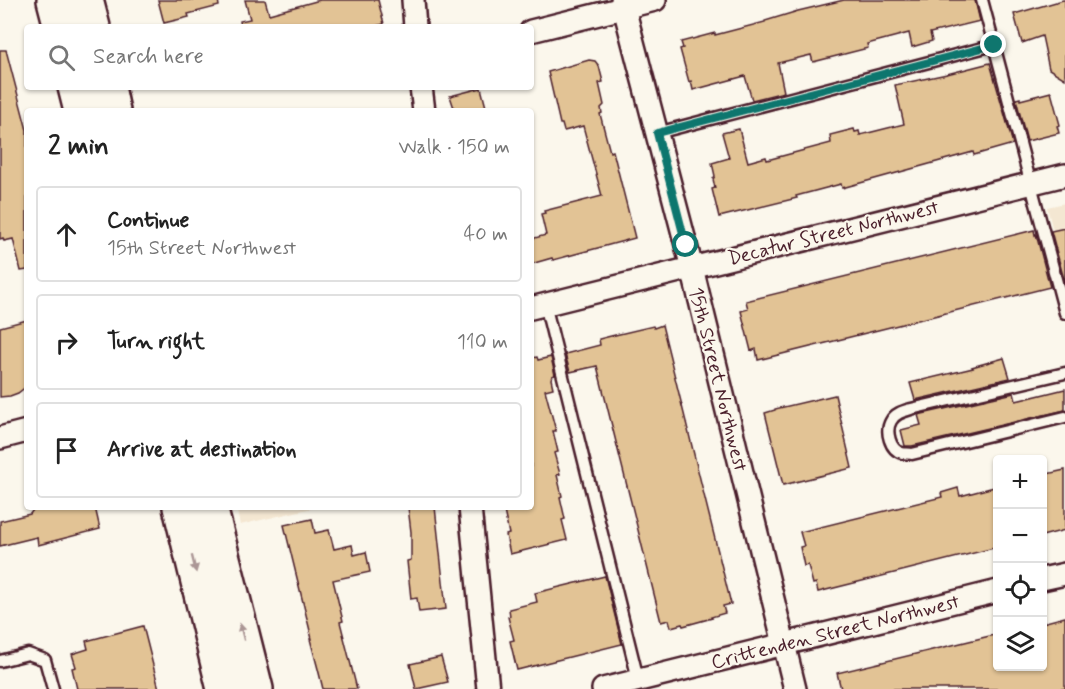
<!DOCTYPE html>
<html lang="en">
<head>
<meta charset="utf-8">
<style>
  :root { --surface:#fff; --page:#f2f2f2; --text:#222; --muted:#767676; --line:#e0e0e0 }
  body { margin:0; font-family:Mynerve,sans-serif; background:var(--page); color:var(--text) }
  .controls { position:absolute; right:18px; bottom:18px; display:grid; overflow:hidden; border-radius:6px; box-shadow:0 2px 4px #0004 }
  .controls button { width:54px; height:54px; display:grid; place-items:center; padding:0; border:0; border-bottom:2px solid var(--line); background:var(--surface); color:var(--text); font:30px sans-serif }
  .stop { position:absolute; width:18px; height:18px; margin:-14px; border:4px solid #0f766e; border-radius:50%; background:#fff }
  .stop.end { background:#0f766e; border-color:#fff; box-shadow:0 2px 6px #0008 }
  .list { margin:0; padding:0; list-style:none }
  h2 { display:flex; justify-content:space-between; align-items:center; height:78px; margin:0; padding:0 24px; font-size:26px }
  h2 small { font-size:20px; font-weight:400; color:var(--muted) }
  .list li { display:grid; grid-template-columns:39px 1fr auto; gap:18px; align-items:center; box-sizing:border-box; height:96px; margin:0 12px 12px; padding:0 12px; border:2px solid var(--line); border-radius:6px }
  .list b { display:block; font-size:22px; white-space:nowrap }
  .list p { margin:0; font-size:20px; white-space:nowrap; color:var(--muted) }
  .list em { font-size:20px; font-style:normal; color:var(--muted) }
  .icon { flex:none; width:33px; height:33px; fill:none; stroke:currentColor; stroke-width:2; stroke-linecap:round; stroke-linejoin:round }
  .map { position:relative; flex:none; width:1065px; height:689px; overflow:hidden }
  .search { position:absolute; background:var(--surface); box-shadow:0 2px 4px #0004; left:24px; top:24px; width:510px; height:66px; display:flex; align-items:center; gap:15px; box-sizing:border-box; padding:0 21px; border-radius:6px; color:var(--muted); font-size:22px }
  .panel { position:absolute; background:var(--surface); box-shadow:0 2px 4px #0004; left:24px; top:108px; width:510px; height:402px; border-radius:6px }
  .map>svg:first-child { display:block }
</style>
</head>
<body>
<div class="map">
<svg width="1065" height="689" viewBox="0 0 1065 689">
  <rect width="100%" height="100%" fill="#fbf7ec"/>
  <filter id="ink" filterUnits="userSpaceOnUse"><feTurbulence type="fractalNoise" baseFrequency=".0167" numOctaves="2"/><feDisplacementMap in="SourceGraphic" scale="12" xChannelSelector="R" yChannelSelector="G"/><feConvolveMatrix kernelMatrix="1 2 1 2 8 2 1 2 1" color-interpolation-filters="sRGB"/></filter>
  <g filter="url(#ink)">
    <g fill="#f4e7d2">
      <path d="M1065,203V278L1047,207Z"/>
      <path d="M236,507H317L240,525Z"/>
    </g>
    <g fill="#e2c395" stroke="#4a1f2b" stroke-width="1.5">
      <path d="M158,0H218L219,6L188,14L189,17L164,23Z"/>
      <path d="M245,0H265L269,14L320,0H378L384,24L371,27H241L240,21L250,19Z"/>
      <path d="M844,0H975L980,21L930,33L932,41L912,47L909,33L867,44L868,48L813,62L811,55L778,63L784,92L752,100L745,76L693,90L691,81L689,82L680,49L683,48L681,42L715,33V35L765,22V21L798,11Z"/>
      <path d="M1063,0H1065V79L1049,69L1042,36L1022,43L1014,14Z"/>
      <path d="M0,50H6L27,130V270L21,271L13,239L4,241L3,238L0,239Z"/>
      <path d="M589,60L595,61L599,66L603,82L599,83L604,105L601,108L602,113L600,114L610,152L613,151L635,238L553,260L552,258L531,264V239L546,235L541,214L545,213L544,211L602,196L583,126L564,131L562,124H560L548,72Z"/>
      <path d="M990,63L1013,144L974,155L973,152L842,188L841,184L796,196L797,198L719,217L712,189L715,188L713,179L715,176L712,163L729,158L722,133L739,129L748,162L766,157L767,160L831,143L830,135L854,129L855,132L859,131L860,135L904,124L895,85L947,74Z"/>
      <path d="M481,88L487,111H455L450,96Z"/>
      <path d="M1051,92L1060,125L1057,126L1059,133L1027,141L1016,99L1020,98V100Z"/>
      <path d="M1065,228V283L1051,231Z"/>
      <path d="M1034,230L1035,235L1036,234L1050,287L758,360L756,349L751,351L741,311L748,309L746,301Z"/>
      <path d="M27,320V386L18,393L10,396L0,397V327Z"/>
      <path d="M662,325L731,604L723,606L725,613L711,617L712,618L683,626L682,624L671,627L669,620L661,622L597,366L570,372L565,354L600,345L599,339L611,336L653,326L654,328Z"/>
      <path d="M537,357L538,360L551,357L555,375L552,376L551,379L553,388L545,390L556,431H553L558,452L554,453L560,474L557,475L562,496L560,497L565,519L562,520L567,540L510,554L506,535L509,534L504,511L507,510L506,507H531V358Z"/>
      <path d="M1004,358L1010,378L915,400L910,383L973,368L972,367Z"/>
      <path d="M1065,389V410L912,446H905L901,430L921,425L918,415L1014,393L1016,401Z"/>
      <path d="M835,395L852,468L783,485L765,413L775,410V409Z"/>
      <path d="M1065,470V530L1042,536V475Z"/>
      <path d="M998,486V547L818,592L816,583L813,584L808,565L804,566L800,547L804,546L800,532L942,497L941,493L958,488L960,496Z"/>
      <path d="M35,507H95L100,529L38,545L37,537L0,546V521L30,514Z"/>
      <path d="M408,507H435L446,609L419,612L417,598L411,599L407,561L411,560V532Z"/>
      <path d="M312,519L315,533L329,530L334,549L352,545L354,555L366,552L370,572L333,580L343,621L340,622L357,689H323L318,669L310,639H312L284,525Z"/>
      <path d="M605,576L622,644L517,670L510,641L514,640L508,617L510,616L509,609L537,602L535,593Z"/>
      <path d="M1065,617V689H841L837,673L998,634V666H1042V623Z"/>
      <path d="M143,626L159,689H77L72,668L76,667L72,654L88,649L86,641Z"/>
      <path d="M441,657L448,682L416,689L410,664Z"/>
    </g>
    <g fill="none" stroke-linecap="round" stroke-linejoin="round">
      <g stroke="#4a1f2b" stroke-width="15">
        <g id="lane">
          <path d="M982,0L994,45"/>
          <path d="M657,133L994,45L1065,313"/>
          <path d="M545,304L639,683"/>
          <path d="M1065,373L911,409C904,411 895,413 891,421C885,431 890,450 902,453C905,454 909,453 912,454L1065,417"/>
          <path d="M0,661L28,654L45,660L53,689"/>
        </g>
      </g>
      <g stroke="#4a1f2b" stroke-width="26">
        <g id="street">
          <path d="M413,0L415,27"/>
          <path d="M622,0L692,268L795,689"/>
          <path d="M531,31L655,0"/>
          <path d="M421,87L424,111"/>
          <path d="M531,308L1065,175"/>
          <path d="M0,438L27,431"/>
          <path d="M470,507L488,689"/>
          <path d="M1042,579L1065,574"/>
          <path d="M603,689L998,591"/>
        </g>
      </g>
      <g stroke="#4a1f2b" stroke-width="38">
        <g id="primary">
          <path d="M54,0L61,27"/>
          <path d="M86,0L93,27"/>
          <path d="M75,87L81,111"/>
          <path d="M108,87L113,111"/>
          <path d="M180,507L224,689"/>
          <path d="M210,507L256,689"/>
        </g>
      </g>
      <use href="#lane" stroke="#fbf7ec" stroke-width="10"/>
      <use href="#street" stroke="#fbf7ec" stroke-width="21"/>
      <use href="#primary" stroke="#fbf7ec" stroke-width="33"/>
    </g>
    <defs><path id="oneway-solid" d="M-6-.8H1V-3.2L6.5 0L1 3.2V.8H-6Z" transform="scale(1.5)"/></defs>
    <g fill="#ab9695">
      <use href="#oneway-solid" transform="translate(194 564) rotate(76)"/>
      <use href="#oneway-solid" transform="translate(242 632) rotate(-104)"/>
    </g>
  </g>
  <g fill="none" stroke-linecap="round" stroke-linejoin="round" filter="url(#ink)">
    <path stroke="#0f766e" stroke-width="8" d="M686,245L657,133L994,45"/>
  </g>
  <g text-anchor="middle" stroke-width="4.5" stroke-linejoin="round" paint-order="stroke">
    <g font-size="20" fill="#4a1f2b" stroke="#fbf7ec">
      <text transform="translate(833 232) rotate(-14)" y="7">Decatur Street Northwest</text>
      <text transform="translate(719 379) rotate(76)" y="7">15th Street Northwest</text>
      <text transform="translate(835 631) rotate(-14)" y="7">Crittenden Street Northwest</text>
    </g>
  </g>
</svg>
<div class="controls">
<button>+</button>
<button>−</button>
<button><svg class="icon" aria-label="locate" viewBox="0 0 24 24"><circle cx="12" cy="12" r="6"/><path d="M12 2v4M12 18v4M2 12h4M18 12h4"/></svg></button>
<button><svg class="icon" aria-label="layers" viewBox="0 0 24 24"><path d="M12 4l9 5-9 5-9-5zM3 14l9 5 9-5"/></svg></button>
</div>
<div class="stop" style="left:686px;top:245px"></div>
<div class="stop end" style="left:994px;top:45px"></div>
<div class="search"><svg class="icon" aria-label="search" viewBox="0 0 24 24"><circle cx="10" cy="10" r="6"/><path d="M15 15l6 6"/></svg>Search here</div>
<section class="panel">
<h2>2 min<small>Walk · 150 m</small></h2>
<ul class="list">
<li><svg class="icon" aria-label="ahead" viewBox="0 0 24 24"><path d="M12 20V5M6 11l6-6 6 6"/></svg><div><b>Continue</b><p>15th Street Northwest</p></div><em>40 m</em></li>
<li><svg class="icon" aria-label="right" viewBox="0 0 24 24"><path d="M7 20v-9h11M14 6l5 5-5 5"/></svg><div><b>Turn right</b></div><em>110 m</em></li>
<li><svg class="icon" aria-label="arrive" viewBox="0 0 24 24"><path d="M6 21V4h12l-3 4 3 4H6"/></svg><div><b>Arrive at destination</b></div></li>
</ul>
</section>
</div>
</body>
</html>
